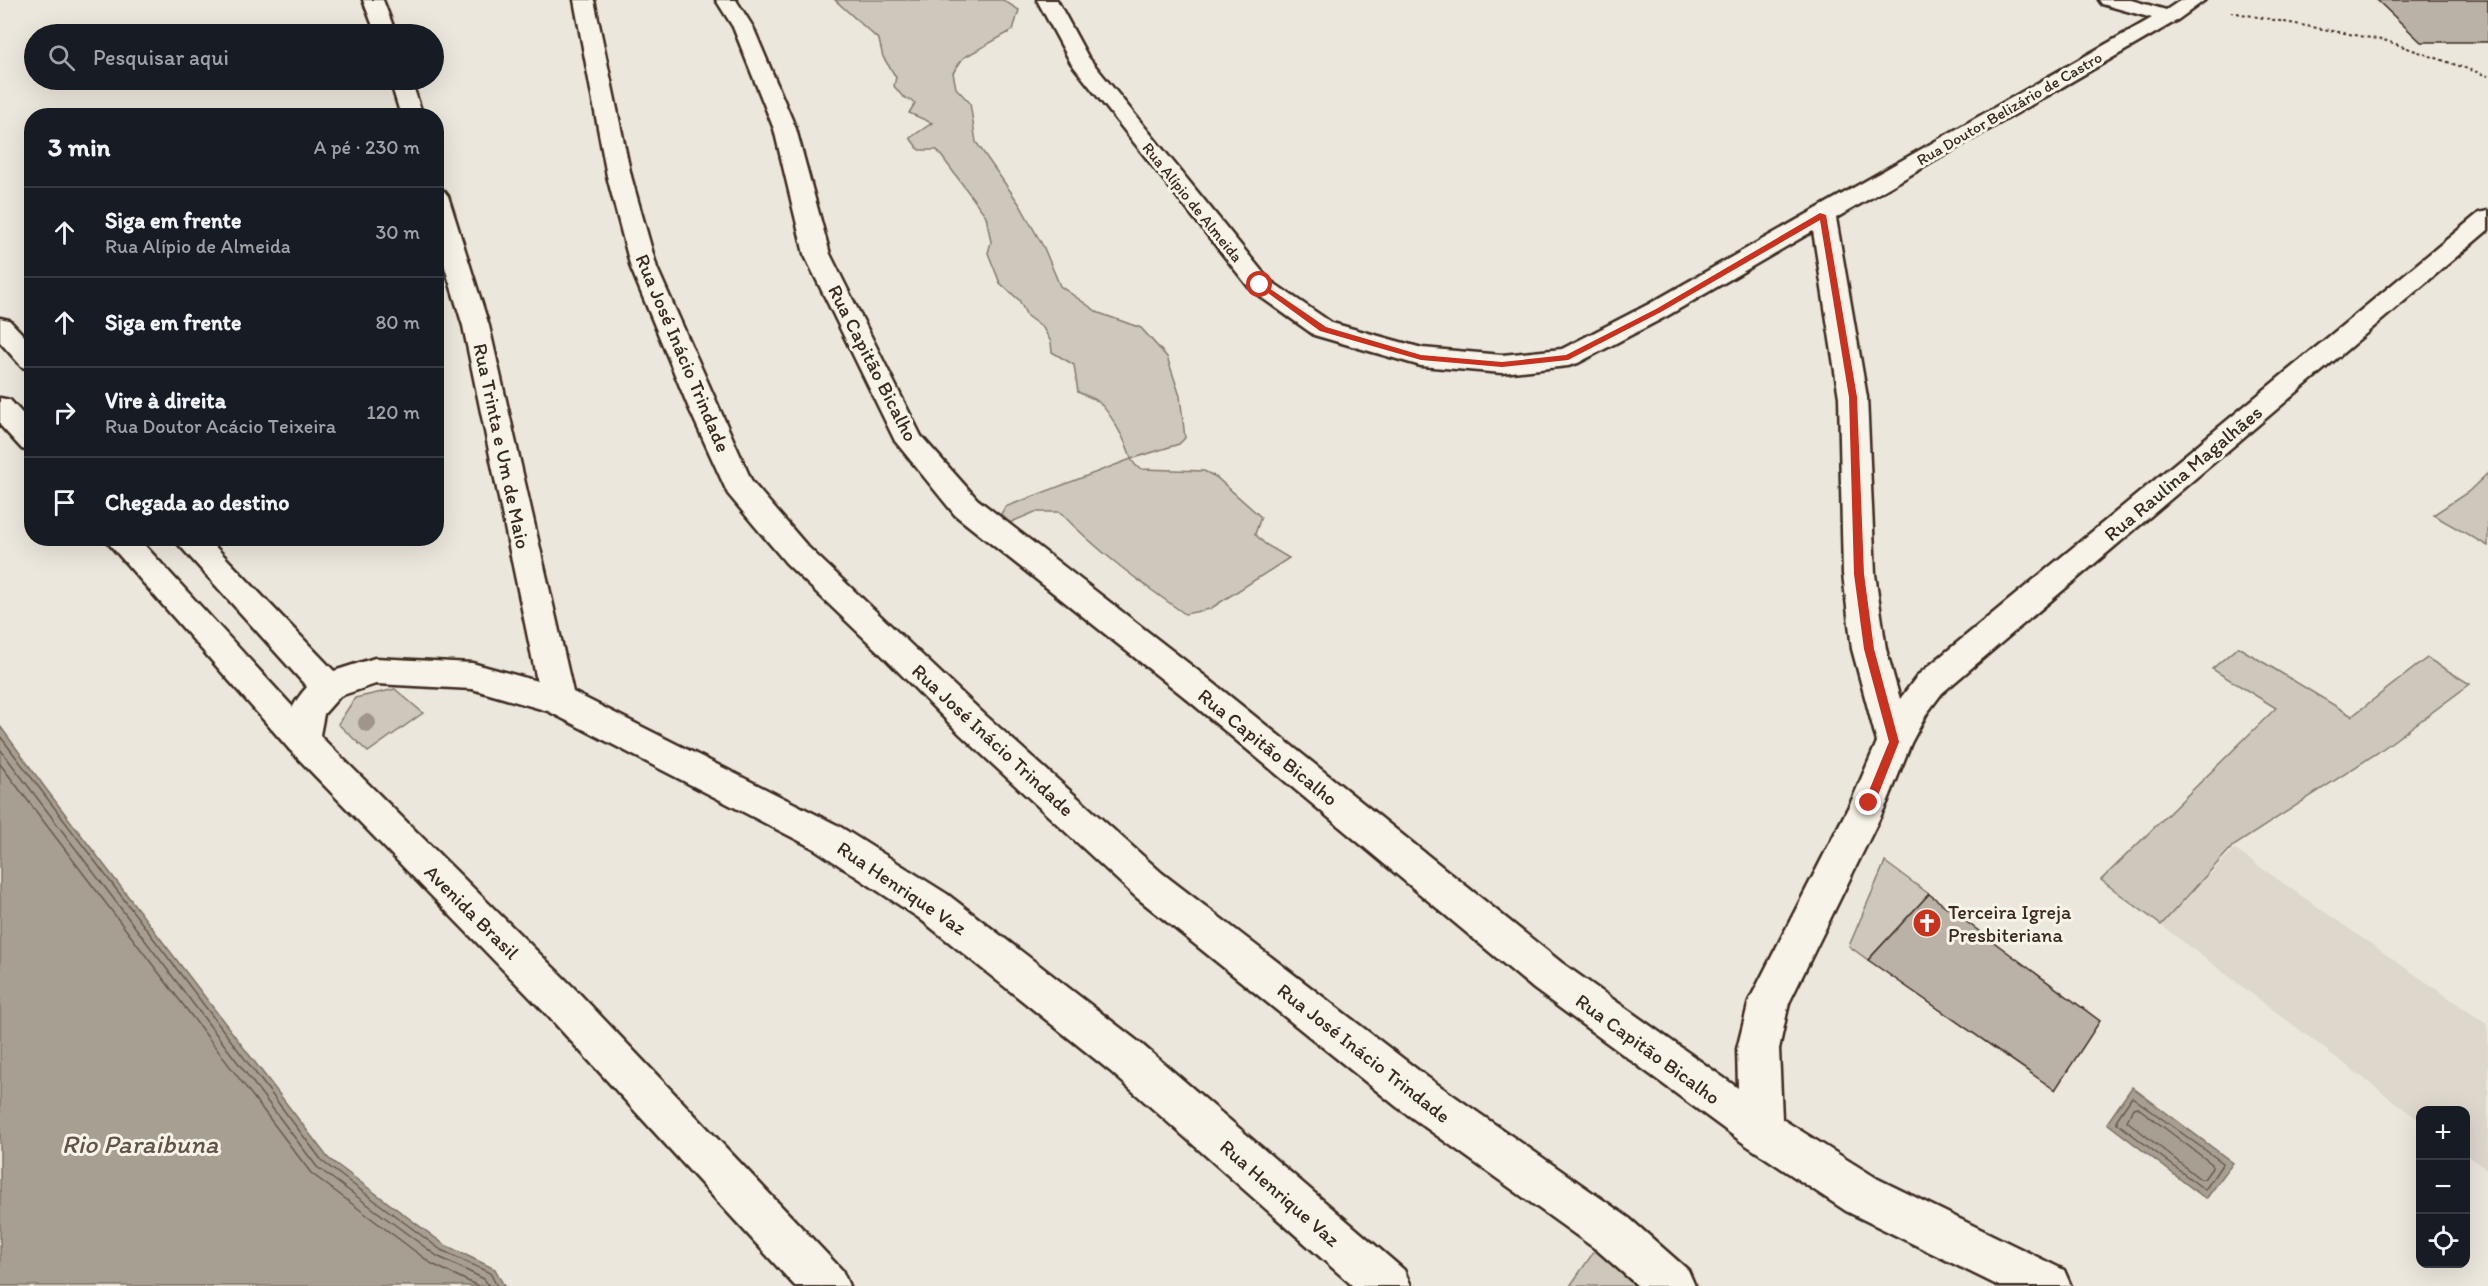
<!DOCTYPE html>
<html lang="pt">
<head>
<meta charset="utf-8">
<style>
  :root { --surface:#171b24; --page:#242831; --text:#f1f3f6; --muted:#9ea1a6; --line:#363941 }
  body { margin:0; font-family:Itim,sans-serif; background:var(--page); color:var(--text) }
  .controls { position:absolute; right:18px; bottom:18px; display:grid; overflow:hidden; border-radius:12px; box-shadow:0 6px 24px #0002 }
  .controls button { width:54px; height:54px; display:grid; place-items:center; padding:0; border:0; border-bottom:2px solid var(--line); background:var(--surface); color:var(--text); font:30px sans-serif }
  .stop { position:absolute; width:18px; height:18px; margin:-14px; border:4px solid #c8321e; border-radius:50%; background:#fff }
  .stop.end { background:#c8321e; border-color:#fff; box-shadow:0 2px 6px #0008 }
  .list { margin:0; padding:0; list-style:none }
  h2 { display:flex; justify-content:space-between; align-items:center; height:78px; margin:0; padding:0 24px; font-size:26px }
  h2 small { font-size:20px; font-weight:400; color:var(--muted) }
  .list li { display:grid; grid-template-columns:39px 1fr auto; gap:18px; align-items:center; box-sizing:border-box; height:90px; padding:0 24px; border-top:2px solid var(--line) }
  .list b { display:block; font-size:22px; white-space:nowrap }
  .list p { margin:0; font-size:20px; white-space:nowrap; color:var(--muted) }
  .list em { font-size:20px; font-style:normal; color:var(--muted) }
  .icon { flex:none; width:33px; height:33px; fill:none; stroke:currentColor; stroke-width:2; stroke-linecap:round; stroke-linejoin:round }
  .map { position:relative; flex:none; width:2488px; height:1286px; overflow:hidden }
  .search { position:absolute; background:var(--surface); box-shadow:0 6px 24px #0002; left:24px; top:24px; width:420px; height:66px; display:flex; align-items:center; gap:15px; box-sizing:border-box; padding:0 21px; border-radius:33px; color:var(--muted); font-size:22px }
  .panel { position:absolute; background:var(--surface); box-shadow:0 6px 24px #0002; left:24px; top:108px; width:420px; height:438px; border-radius:24px }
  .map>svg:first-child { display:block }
</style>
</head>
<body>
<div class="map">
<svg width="2488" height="1286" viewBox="0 0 2488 1286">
  <rect width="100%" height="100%" fill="#ece7dc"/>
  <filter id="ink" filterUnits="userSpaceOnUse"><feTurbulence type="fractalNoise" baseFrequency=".0167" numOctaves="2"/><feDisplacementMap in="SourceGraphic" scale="12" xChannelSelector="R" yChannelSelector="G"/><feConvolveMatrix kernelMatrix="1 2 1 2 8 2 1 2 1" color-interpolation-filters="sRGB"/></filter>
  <g filter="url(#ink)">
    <path fill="#ddd7cc" d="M2234,849L2488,1025V1171L2466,1155V1110H2420V1121L2161,925Z"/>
    <g fill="#cec8bc" stroke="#84796d" stroke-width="1.5">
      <path d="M835,0H1003L1019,10L1013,30L963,58L953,73L956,88L970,103L976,142L1020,205L1044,248L1060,286L1099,313L1141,328L1167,357L1180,396L1185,438L1179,444L1131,459L1136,466L1142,469L1204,471L1216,477L1261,517L1255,534L1265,544L1289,558L1210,609L1185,614C1141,583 1097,551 1060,512H1035L1009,523L1001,514L1005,507L1131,459C1128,444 1108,408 1096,400C1091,397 1083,395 1078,392L1074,365L1052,352L1051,342L1043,328L1027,316L1019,300L1000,283L988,253L991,242L986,216L937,150H919L910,138L932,123L909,113L915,103L902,96L894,86L896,77L883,57L879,40Z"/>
      <path d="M2488,473V546L2433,515L2468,492Z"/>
      <path d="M2238,647L2352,716L2427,658L2470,684L2377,753L2232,847L2161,925L2101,880L2276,708L2212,669Z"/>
      <path d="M395,689L423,713L368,752L338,724L355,698Z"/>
      <path d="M1885,862L1929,894L1868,960L1849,946Z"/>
      <path d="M1598,1246L1647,1286H1570Z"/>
    </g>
    <g fill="#a89f93" stroke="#7c7064" stroke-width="1.5">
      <path d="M0,726L46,789L328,1158L445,1245L495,1269L504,1286H0Z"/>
      <path d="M2132,1087L2233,1163L2206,1199L2107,1123Z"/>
    </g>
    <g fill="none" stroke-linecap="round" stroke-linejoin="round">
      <g stroke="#67594d" stroke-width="1.5">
        <path d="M0,736L323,1162L441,1250L490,1273L497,1286"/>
        <path d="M0,749L317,1167L437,1256L484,1279L489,1286"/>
        <path d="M0,764L311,1173L432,1264L478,1286"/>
        <path d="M2132,1097L2223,1163L2205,1190L2117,1123V1119Z"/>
        <path d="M2137,1107L2212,1164V1168L2204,1179H2200L2127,1121L2133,1108Z"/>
      </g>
    </g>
    <g fill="#bab2a7" stroke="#3b2a1e" stroke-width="1.5">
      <path d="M2377,0H2488V42H2421Z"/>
      <path d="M1929,894L2100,1021L2055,1090L1868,960Z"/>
    </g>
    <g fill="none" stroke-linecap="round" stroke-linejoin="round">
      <g stroke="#3b2a1e" stroke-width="5">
        <g id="minor">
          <path d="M363,0H383L396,34H376Z"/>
          <path d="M574,0H594L631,176L657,268L752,482L808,547L984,714L1162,873L1427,1077L1629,1218L1688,1270L1695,1286H1638L1597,1250L1397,1107L1136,897L960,734L886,659L786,563L728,494L688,406L631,268L607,176Z"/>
          <path d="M716,0H736L753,27L796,129L830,254L921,436L977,499L1206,677L1562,963L1738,1088L1737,1049L1749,1001L1852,800L1877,742L1852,649L1843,574L1839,397L1813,231L1667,316L1578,363L1568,366L1502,373L1421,366L1314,335L1251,290L1071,63L1037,0H1057L1088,57L1269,280L1332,323L1422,348L1502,355L1562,349L1649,304L2152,18L2102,4L2099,0H2131L2166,10L2181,0H2205L2176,21L1836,218L1867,397L1875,574L1886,649L1900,699L1918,675L2479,213L2488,211V230L1942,693L1927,713L1911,743L1887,803L1789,1003L1779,1049L1782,1119L1878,1179L2064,1270L2071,1286H1999L1846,1211L1746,1145L1534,989L1182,695L955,515L895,441L804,254L774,129L733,27Z"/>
          <path d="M390,80H411L423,116H401Z"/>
          <path d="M436,189L444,191L448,196L489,326L573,692L839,826L947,894L1140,1043L1404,1270L1411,1286H1353L1110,1071L919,918L813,848L548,711L472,689L376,684L340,696L324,714L319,740L314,750L302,754L290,750C279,729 292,703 307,687L173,538H207L334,671L375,658L472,663L537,681L463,326L436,238Z"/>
          <path d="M0,318L9,320L32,344V370L22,367L0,342Z"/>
        </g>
      </g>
      <g stroke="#3b2a1e" stroke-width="5">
        <g id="trunk">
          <path d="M0,398L10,400L32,424V452L22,449L0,425Z"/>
          <path d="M104,538H138L314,730L577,991L842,1270L849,1286H795L549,1017L290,750Z"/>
        </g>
      </g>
      <path stroke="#3b2a1e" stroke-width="2" stroke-dasharray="3 3" stroke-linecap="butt" d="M2231,12L2387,41L2488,76"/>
      <use href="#minor" fill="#f7f3e8" fill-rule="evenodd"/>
      <use href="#trunk" fill="#f7f3e8" fill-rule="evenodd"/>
    </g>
    <circle fill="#9f958a" cx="367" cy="723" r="9"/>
  </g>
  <path fill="#c8321e" d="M1820,213L1826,215L1857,397L1864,574L1874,649L1899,742L1875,803L1869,807L1864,803L1889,742L1864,649L1854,574L1849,397L1820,220L1661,312L1568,360L1502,367L1421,360L1320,331L1257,285L1263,284L1326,327L1421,355L1502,362L1566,355L1656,309Z"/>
  <defs>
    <g id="church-disc" transform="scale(1.5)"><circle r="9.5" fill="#c8321e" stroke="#f7f3e8"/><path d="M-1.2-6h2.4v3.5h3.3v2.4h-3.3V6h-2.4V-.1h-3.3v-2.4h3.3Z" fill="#fff"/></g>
  </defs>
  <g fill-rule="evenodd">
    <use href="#church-disc" x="1927" y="923"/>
  </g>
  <g text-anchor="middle" stroke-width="6" stroke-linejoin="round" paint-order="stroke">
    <g font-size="16" fill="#3b2a1e" stroke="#f7f3e8">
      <text transform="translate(2009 108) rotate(-30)" y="6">Rua Doutor Belizário de Castro</text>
      <text transform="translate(1193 202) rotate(51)" y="6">Rua Alípio de Almeida</text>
    </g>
    <g font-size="20" fill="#3b2a1e" stroke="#f7f3e8">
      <text transform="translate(683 353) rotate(67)" y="7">Rua José Inácio Trindade</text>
      <text transform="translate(873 363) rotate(63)" y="7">Rua Capitão Bicalho</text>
      <text transform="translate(502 446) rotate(78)" y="7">Rua Trinta e Um de Maio</text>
      <text transform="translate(2183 473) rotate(-40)" y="7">Rua Raulina Magalhães</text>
      <text transform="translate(993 740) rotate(43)" y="7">Rua José Inácio Trindade</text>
      <text transform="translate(1268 747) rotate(39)" y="7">Rua Capitão Bicalho</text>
      <text transform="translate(902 888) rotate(34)" y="7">Rua Henrique Vaz</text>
      <text transform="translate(472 912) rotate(45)" y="7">Avenida Brasil</text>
      <text transform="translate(1648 1049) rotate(36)" y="7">Rua Capitão Bicalho</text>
      <text transform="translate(1364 1053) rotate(38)" y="7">Rua José Inácio Trindade</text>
      <text transform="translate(1280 1193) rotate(41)" y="7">Rua Henrique Vaz</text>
    </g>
    <g font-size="20" fill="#3b2a1e" stroke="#f7f3e8" text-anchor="start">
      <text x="1948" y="919">Terceira Igreja<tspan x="1948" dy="23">Presbiteriana</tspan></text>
    </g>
    <g font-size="26" font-style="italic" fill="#615347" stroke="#f7f3e8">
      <text x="140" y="1153">Rio Paraibuna</text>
    </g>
  </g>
</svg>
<div class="controls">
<button>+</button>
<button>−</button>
<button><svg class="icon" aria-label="locate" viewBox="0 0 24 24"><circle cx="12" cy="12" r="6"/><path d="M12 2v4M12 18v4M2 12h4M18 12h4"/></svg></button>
</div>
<div class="stop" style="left:1260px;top:285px"></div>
<div class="stop end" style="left:1869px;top:803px"></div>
<div class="search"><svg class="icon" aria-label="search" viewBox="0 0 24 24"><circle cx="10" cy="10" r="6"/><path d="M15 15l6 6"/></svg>Pesquisar aqui</div>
<section class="panel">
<h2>3 min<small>A pé · 230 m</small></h2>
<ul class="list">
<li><svg class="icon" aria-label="ahead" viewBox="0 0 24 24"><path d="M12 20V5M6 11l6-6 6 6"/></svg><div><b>Siga em frente</b><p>Rua Alípio de Almeida</p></div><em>30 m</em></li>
<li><svg class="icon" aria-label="ahead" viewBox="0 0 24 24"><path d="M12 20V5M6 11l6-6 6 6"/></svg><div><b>Siga em frente</b></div><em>80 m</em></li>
<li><svg class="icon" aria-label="right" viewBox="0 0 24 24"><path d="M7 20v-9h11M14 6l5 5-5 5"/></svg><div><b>Vire à direita</b><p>Rua Doutor Acácio Teixeira</p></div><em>120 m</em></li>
<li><svg class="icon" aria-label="arrive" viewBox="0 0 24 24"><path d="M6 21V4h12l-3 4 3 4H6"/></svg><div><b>Chegada ao destino</b></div></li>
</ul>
</section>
</div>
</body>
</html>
